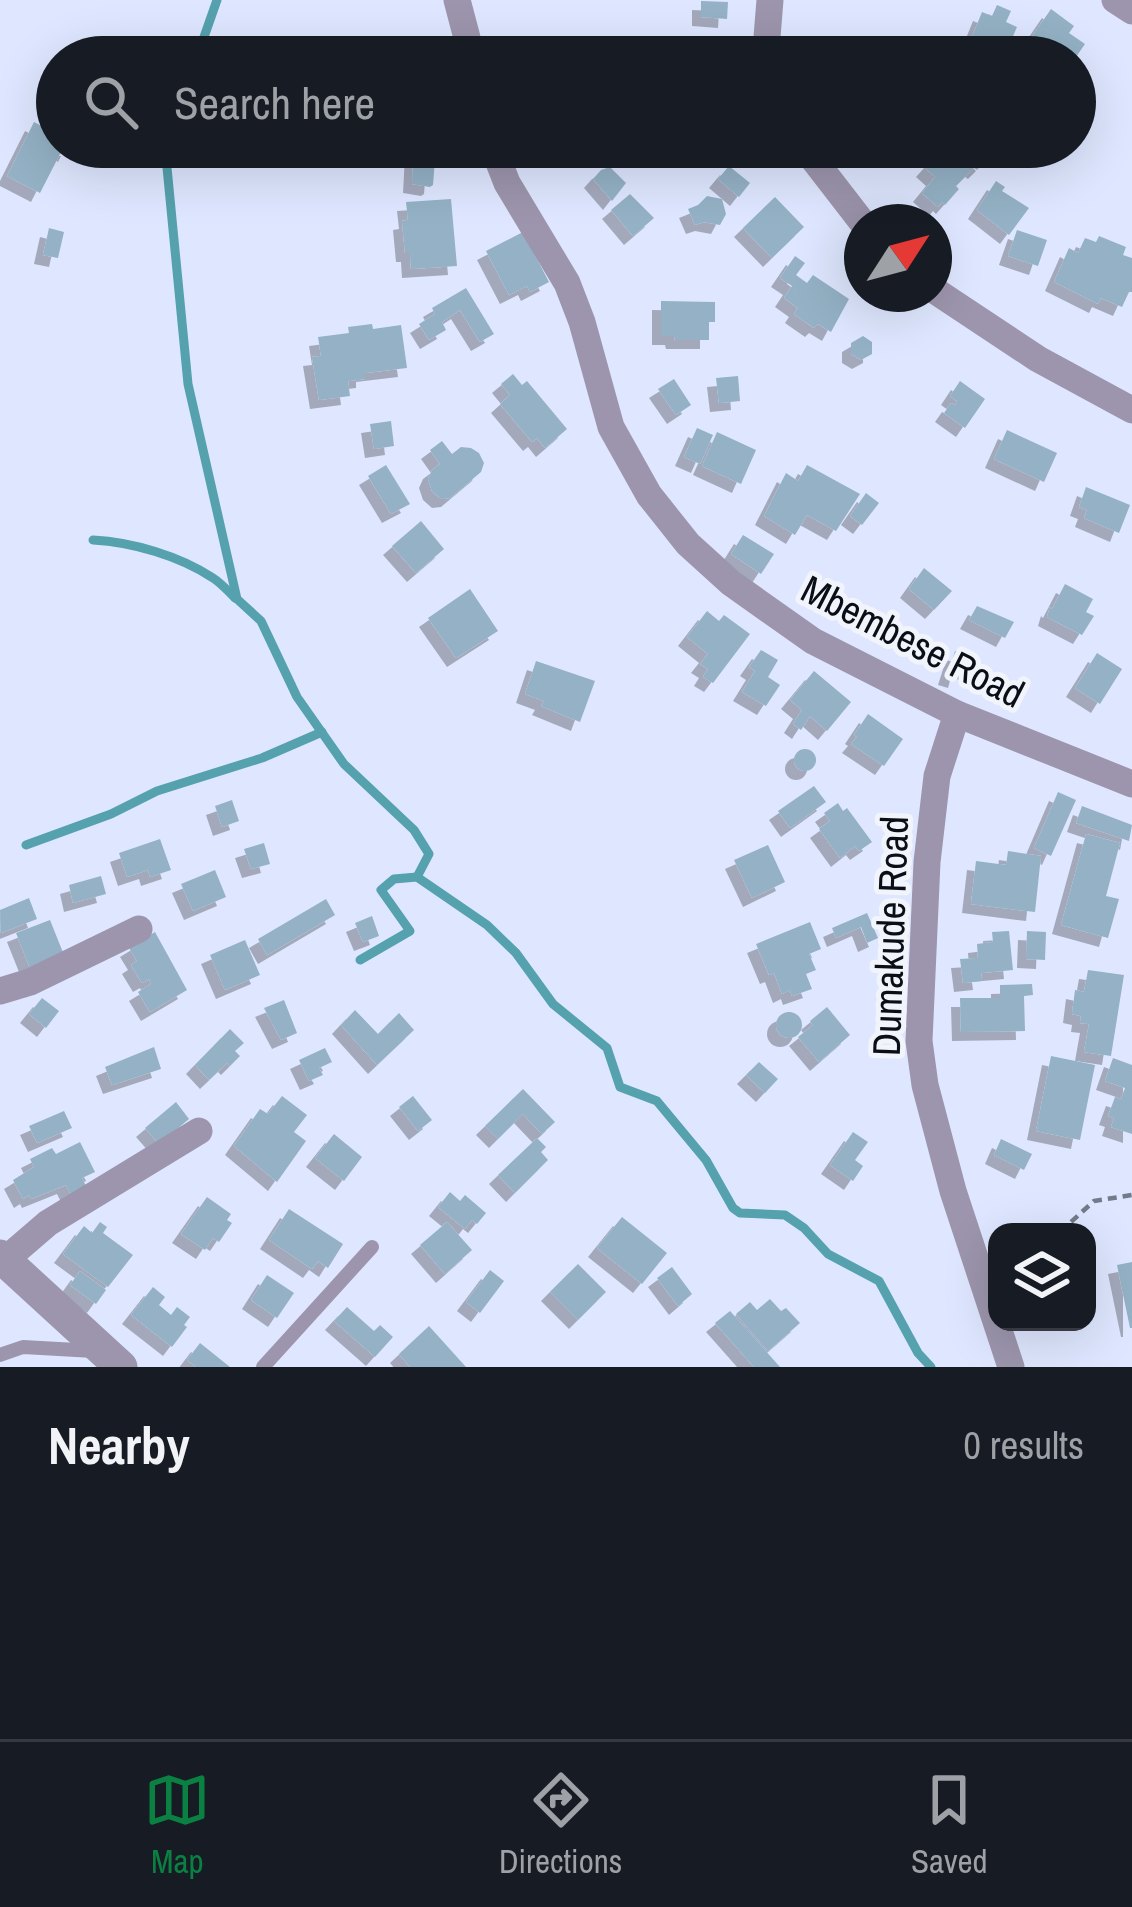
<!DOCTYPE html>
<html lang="en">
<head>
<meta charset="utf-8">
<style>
  :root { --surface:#171b24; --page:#20242c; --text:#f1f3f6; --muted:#9ea1a6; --line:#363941; --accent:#0b8043 }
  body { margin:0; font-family:"Archivo Narrow",sans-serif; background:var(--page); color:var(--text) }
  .controls { position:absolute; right:36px; bottom:36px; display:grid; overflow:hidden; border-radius:24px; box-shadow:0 12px 48px #0002 }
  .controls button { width:108px; height:108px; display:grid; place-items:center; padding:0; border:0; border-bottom:3px solid var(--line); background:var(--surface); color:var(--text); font:60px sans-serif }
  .compass { position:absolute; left:844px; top:204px; width:108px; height:108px; border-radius:50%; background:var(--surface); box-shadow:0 12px 48px #0002; rotate:54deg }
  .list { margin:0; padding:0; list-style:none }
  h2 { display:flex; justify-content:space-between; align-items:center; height:156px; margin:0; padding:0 48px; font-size:51px }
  h2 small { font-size:39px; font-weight:400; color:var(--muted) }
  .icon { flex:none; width:66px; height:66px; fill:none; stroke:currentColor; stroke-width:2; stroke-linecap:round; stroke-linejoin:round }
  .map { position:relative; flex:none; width:1132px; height:1367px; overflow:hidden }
  .search { position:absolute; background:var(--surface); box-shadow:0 12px 48px #0002; left:36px; right:36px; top:36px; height:132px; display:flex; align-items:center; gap:30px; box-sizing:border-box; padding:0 42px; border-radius:66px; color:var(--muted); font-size:45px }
  .sheet { height:372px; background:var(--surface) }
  nav { display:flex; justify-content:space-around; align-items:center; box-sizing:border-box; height:168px; border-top:3px solid var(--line); background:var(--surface); font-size:33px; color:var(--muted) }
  nav a { display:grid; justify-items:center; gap:6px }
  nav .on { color:var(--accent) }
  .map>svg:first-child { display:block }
</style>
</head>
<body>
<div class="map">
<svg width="1132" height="1367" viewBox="0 0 1132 1367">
  <defs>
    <filter id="shadow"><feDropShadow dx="-9" dy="9" stdDeviation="0" flood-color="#0004"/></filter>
  </defs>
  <rect width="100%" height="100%" fill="#dee7ff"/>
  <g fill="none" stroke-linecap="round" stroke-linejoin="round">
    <g stroke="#55a1ad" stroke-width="9">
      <path d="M197,57L217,0"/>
      <path d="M165,147L188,384L237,599L261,621L297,697L344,764L414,830L429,854L417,877L487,925L516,953L553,1004L607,1048L620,1087L657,1101L706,1160L733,1208L740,1213L785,1215L804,1228L828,1254L879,1281L918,1353L931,1367"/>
      <path d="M93,540C132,542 180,556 213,578C221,583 228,591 235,598"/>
      <path d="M26,845L111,814L157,791L262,758L322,732"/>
      <path d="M360,960L410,931L381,890L394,879L417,877"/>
    </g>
  </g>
  <g fill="#94b1c5" filter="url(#shadow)">
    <path d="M701,1L728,2L727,19L701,17Z"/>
    <path d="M997,5L1011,11L1006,22L1017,27L1004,57H987L967,49L982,12L992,16Z"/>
    <path d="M1051,9L1074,26L1069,33L1085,44L1076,57H1018Z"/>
    <path d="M405,45L441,46V57H405Z"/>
    <path d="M34,122L57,134V147H70L67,153L62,150L40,193L7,176Z"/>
    <path d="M414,147H436L433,185L430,187L412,184Z"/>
    <path d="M944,147H969L985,162L977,170L974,168L956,186L959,189L945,205L942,202L938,207L922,193L935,177L925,168Z"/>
    <path d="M729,166L750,183L739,197L718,179Z"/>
    <path d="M610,167L626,183L612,201L593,179L601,170Z"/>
    <path d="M996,181L1005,187L1002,191L1029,208L1009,235L977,210Z"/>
    <path d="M630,194L654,218L633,236L611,210Z"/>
    <path d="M707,196L722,199L726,214L720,225L704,222L695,225L688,209L698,205Z"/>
    <path d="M775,197L804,227L772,258L743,228Z"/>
    <path d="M451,199L457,266L411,269L410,253H405L402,221L408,220L406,202Z"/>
    <path d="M49,228L64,232L58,258L43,255Z"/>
    <path d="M1017,230L1047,240L1038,266L1008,256Z"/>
    <path d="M523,232L549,282L530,292L527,286L509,295L486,251Z"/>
    <path d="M1099,236L1126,247L1123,255L1132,258V292H1129L1122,307L1101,298L1098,304L1054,282L1069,248L1078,253L1085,238L1096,242Z"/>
    <path d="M795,256L805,263L796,275L807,283L813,275L849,299L831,332L818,324L814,328L794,314L798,308L784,298L792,286L780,278Z"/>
    <path d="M466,288L494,334L480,342L460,310L442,322L446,330L429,340L419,324L435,314L432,308Z"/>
    <path d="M661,301L715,302V322H709V340H675L674,336H661Z"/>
    <path d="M372,324L373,329L401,325L407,368L365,373V379L348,381L350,396L319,400L312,357L321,356L318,337L349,333L348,327Z"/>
    <path d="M863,336L872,342V354L861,360L851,354V343Z"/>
    <path d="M513,374L522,385L527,381L567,429L545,448L537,438L532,442L500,404L510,395L501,384Z"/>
    <path d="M738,376L740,401L719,403L716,378Z"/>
    <path d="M674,379L691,405L676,415L658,389Z"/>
    <path d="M960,381L985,399L965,428L944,413L951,403L955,405L957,401L950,396Z"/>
    <path d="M391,421L394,446L374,449L370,424Z"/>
    <path d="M697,428L713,435L700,464L684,457Z"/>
    <path d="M1007,430L1057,453L1044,482L994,459Z"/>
    <path d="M717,432L756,450L741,484L702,466Z"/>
    <path d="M442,441L452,454L461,447L471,448L479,453L484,463L481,472L450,498L441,499L432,491L428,479L432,470L440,464L430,450Z"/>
    <path d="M386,465L410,504L391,514L368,476Z"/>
    <path d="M807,465L860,494L836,531L807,515L795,535L764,516L786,473L798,481Z"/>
    <path d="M1086,487L1130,505L1119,533L1084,518L1087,510L1079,507Z"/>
    <path d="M866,493L879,503L862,525L850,516Z"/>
    <path d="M421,521L444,549L416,573L392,546Z"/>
    <path d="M743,535L774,554L761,574L731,554Z"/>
    <path d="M924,568L952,591L934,610L909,589Z"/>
    <path d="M1065,584L1093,599L1086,612L1094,616L1082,635L1047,617L1050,607L1052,609Z"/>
    <path d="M470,589L498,631L456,658L428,618Z"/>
    <path d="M977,606L1014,622L1005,638L969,620Z"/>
    <path d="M707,611L719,621L724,615L750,634L713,683L703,677L708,669L700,664L708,654L687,637Z"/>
    <path d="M761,650L778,660L768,677L780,685L766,706L742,692L755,671L749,667Z"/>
    <path d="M955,651L973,656L968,671L960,668L957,679L947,676Z"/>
    <path d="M1097,653L1122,669L1100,704L1075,688Z"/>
    <path d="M536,661L595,681L580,722L541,706L544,701L525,694Z"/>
    <path d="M814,671L851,702L827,731L810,716L801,730L793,724L802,710L790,700Z"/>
    <path d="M868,714L903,739L884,766L851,744L857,737L854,735Z"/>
    <circle cx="805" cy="760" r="11"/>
    <path d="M814,786L826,802L790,828L778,811Z"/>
    <path d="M1058,792L1076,800L1051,856L1034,848Z"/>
    <path d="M232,800L239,821L222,827L215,806Z"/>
    <path d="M838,803L843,811L847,808L872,842L859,851L855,846L840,858L819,829L830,821L824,813Z"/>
    <path d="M1082,806L1132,825L1129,841L1076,823Z"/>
    <path d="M1086,834L1120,843L1106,896L1119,899L1108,938L1061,925Z"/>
    <path d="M160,839L171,870L150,877L148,870L127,877L119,853Z"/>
    <path d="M264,843L270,864L251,869L244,849Z"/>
    <path d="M768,845L785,882L752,898L734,860Z"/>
    <path d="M1008,851L1041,856L1035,912L971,904L976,861L1006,865Z"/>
    <path d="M215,870L226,897L193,911L181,884Z"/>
    <path d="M101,876L106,894L73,903L69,885Z"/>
    <path d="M29,898L37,919L1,933L0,910Z"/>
    <path d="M326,899L335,915L267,955L258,939Z"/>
    <path d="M867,913L878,938L867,943L861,927L836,938L832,928Z"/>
    <path d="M372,916L379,936L363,942L355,923Z"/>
    <path d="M50,920L64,955L30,968L16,933Z"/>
    <path d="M810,922L821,949L809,954L816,970L806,974L812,989L792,996L790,990L782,994L774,973L769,975L756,944Z"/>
    <path d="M1009,931L1013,970L981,973L982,981L963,983L960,959L978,958L977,944L993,942L992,932Z"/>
    <path d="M1027,931L1046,932L1045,960L1026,959Z"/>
    <path d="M155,932L187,990L150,1012L138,992L151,984L149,979L142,983L131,965L137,961L129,948Z"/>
    <path d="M245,940L260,975L225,990L210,955Z"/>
    <path d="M1088,970L1124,975L1111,1056L1084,1052L1089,1024L1080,1023L1081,1016L1072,1014L1075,990L1084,992Z"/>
    <path d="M1032,984L1033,995L1024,996L1025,1031L961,1032L960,998H1000V985Z"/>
    <path d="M42,998L59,1011L46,1028L29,1014Z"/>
    <path d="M284,1000L297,1033L281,1040L264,1008Z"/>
    <path d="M827,1007L850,1035L819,1062L798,1037L813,1025L810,1021Z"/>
    <path d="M355,1010L378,1034L399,1013L414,1030L377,1065L341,1025Z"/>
    <circle cx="789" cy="1025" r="13"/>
    <path d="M230,1029L244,1043L235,1051L240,1056L230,1066L227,1063L209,1080L195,1065Z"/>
    <path d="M154,1047L161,1069L112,1085L105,1067Z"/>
    <path d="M325,1048L332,1062L319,1068L323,1075L309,1081L299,1060Z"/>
    <path d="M1051,1056L1095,1065L1080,1140L1036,1131Z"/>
    <path d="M1113,1058L1132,1065V1134L1111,1127L1114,1118L1108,1116L1115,1097L1121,1099L1125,1088L1105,1081Z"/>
    <path d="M759,1062L778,1079L765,1093L746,1075Z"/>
    <path d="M523,1089L555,1122L542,1134L523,1114L498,1139L485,1126Z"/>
    <path d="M282,1096L307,1115L294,1132L306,1141L277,1182L234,1146L260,1109L268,1114Z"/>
    <path d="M413,1096L432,1120L418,1131L399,1107Z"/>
    <path d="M176,1102L189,1119L159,1144L145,1128Z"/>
    <path d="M64,1111L72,1128L37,1143L29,1126Z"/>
    <path d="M853,1132L868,1142L855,1160L863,1166L853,1181L830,1165Z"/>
    <path d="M334,1134L362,1157L344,1181L315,1158Z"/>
    <path d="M537,1138L546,1147L541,1152L548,1160L515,1193L498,1175Z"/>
    <path d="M1001,1139L1032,1154L1024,1170L994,1155Z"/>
    <path d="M80,1142L95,1172L82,1178L87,1188L71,1195L66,1185L31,1199L29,1195L23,1199L13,1180L34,1167L30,1159L52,1148L56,1154Z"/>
    <path d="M450,1192L460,1201L465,1195L486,1213L477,1224L472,1220L465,1229L438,1207Z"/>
    <path d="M207,1197L231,1214L227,1220L232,1223L219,1242L213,1238L205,1250L181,1234Z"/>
    <path d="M289,1209L343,1244L328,1268L318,1261L312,1269L269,1240Z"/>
    <path d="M622,1217L667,1253L642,1284L597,1248Z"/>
    <path d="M100,1222L107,1227L103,1233L133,1255L108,1287L63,1254L84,1226L92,1233Z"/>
    <path d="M447,1222L472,1250L445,1274L420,1245Z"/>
    <path d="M1132,1262V1328H1130L1117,1265Z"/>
    <path d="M578,1264L606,1292L578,1320L550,1292Z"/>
    <path d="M672,1267L692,1294L678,1306L657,1278Z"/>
    <path d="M490,1270L504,1281L480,1313L466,1302Z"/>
    <path d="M80,1271L106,1290L96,1304L70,1285Z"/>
    <path d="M267,1275L294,1293L277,1318L251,1300Z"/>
    <path d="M153,1287L165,1297L159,1305L171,1315L177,1307L190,1317L184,1325L187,1327L172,1347L131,1315Z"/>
    <path d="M770,1299L781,1311L786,1308L800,1323L768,1351L736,1314L750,1302L757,1310Z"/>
    <path d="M347,1307L374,1331L380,1325L393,1337L375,1357L334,1321Z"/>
    <path d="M730,1311L780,1367H754L715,1323Z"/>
    <path d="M429,1326L466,1367H410L399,1354Z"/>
    <path d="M200,1343L230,1367H196L187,1360Z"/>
  </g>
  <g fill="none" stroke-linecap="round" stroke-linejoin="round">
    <path stroke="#737a8a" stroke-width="4.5" stroke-dasharray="9 6" stroke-linecap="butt" d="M1060,1232L1094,1201L1132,1195"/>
    <g stroke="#9c95ad" stroke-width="14">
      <path d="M0,1355L23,1347L94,1351"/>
      <path d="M263,1367L372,1247"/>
    </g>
    <g stroke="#9c95ad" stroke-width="27">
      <path d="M457,0L472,57"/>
      <path d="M770,0L767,37L771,57"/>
      <path d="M1115,0L1132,11"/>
      <path d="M493,147L507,183L567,283L582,322L611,427L649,495L688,544L731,583L813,641L957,714L1132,784"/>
      <path d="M804,147L862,222"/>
      <path d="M934,290L1038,359L1132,410"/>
      <path d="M957,714L937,776L927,862L919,1041L925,1085L953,1191L1011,1367"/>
      <path d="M0,991L30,982L139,929"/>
      <path d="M5,1260L48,1223L199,1131"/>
    </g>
    <path stroke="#9c95ad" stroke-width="33" d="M0,1256L121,1367"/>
  </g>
  <g text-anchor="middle" stroke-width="10" stroke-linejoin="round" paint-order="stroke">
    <g font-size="39" fill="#0a0e17" stroke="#f2f4fb">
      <text transform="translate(913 641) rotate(27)" y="14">Mbembese Road</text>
      <text transform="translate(890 936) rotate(-88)" y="14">Dumakude Road</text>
    </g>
  </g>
</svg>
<div class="controls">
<button><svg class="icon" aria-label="layers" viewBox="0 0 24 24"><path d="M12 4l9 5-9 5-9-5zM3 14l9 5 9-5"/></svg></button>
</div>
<svg class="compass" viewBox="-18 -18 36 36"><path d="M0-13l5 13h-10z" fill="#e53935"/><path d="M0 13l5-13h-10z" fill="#9ea1a6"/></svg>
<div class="search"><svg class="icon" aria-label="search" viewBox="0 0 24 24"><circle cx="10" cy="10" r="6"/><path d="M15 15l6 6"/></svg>Search here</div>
</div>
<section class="sheet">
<h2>Nearby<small>0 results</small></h2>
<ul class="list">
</ul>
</section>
<nav>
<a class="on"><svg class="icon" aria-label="map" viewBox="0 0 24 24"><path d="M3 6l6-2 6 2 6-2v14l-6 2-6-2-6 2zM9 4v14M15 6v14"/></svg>Map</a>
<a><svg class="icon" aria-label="directions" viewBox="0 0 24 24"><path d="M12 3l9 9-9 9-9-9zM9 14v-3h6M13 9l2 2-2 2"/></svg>Directions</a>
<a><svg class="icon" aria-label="saved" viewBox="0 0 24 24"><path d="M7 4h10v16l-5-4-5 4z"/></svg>Saved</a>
</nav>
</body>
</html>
